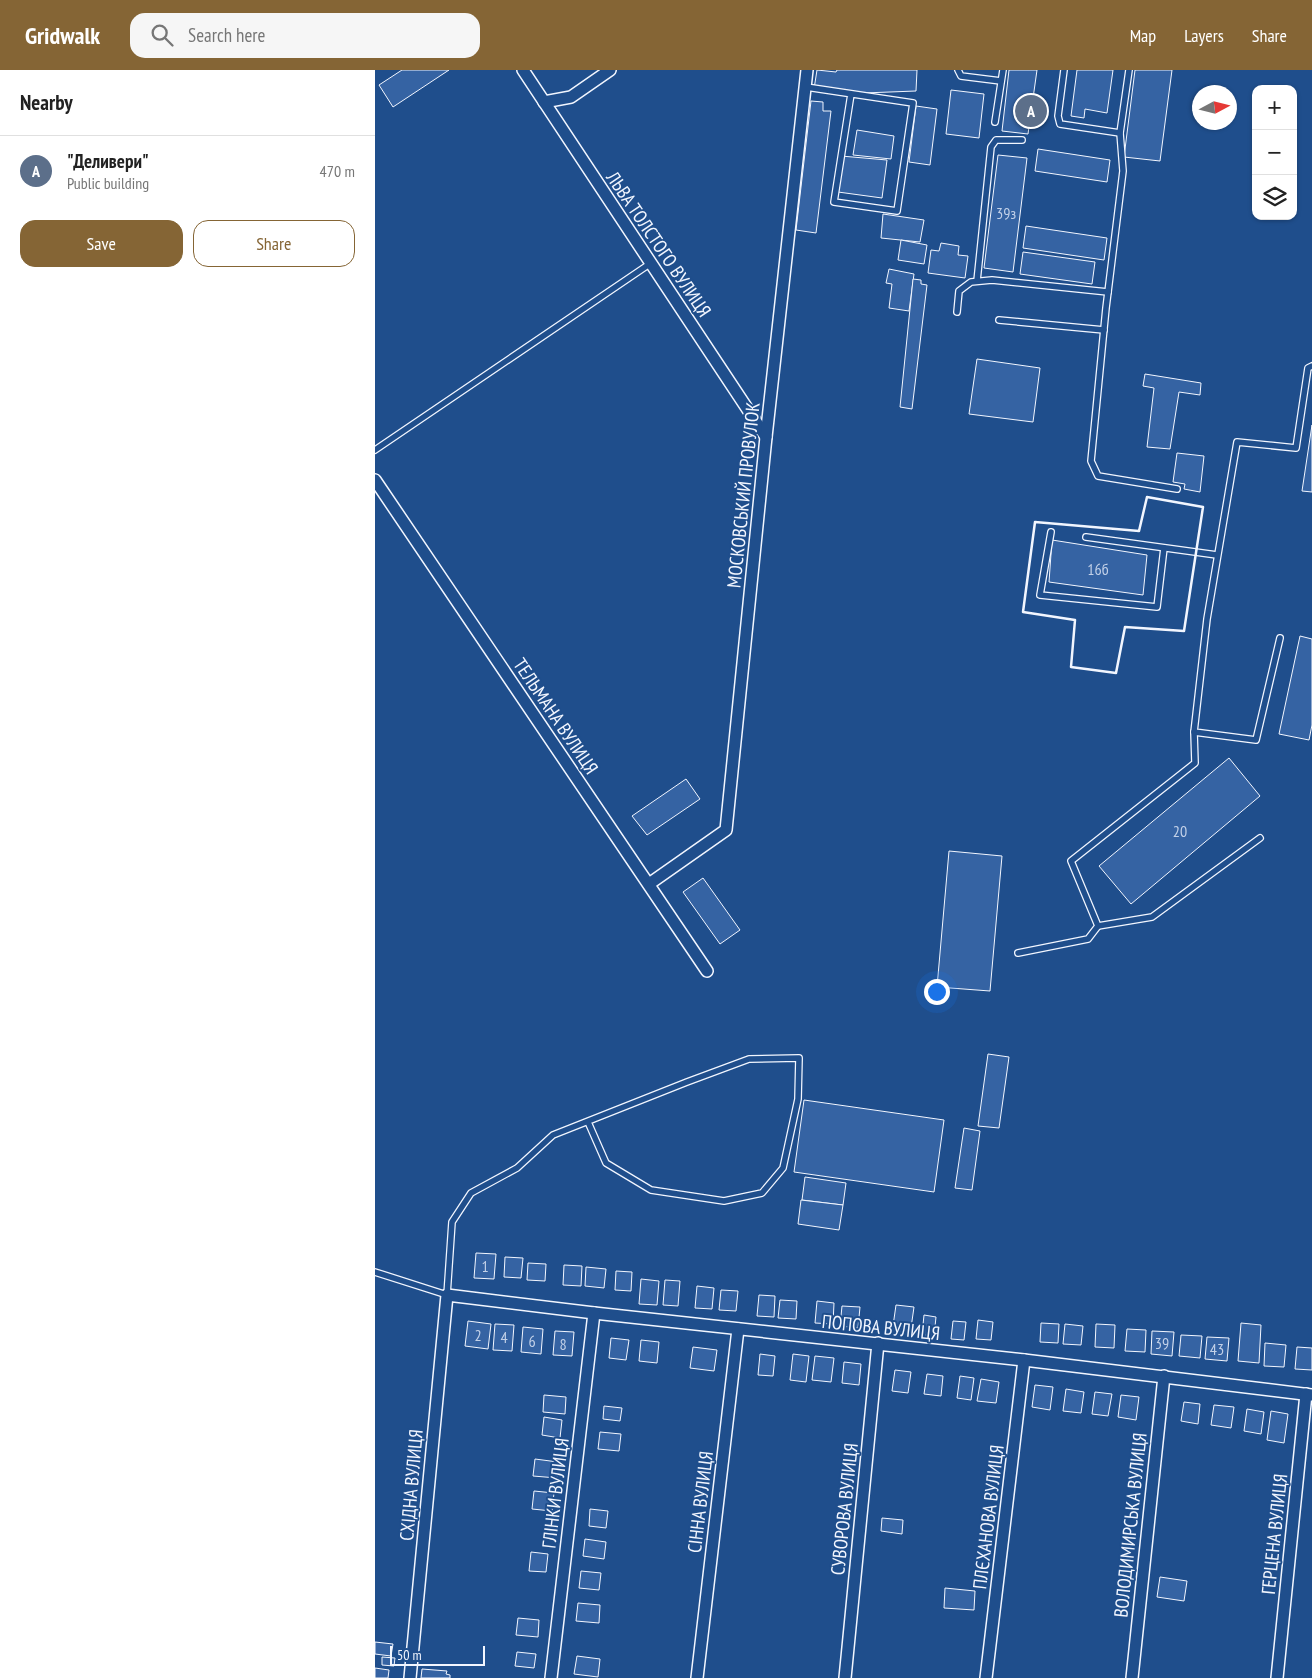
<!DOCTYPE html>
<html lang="en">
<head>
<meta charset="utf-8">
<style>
  :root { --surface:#fff; --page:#f6f6f6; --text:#222; --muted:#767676; --line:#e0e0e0; --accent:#856535 }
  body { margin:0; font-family:"PT Sans Narrow",sans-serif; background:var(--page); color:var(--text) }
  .controls { position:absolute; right:15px; top:15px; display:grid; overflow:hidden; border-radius:10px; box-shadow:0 1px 4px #0004 }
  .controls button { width:45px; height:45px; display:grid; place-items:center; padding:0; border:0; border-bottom:1px solid var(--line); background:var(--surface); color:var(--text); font:25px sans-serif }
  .compass { position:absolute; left:817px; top:15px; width:45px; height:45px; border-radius:50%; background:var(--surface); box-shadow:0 1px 4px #0004; rotate:83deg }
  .scale { position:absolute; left:15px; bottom:12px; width:95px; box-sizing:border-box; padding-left:5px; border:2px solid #f2f6ff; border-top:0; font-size:14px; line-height:18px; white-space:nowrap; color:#f2f6ff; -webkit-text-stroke:4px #1f4e8c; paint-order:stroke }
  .you { position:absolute; left:561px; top:921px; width:18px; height:18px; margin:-12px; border:4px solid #fff; border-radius:50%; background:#1a73e8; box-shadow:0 0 0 8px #1a73e833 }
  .badge { display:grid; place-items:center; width:32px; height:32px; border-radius:50%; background:var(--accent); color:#fff; font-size:16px; font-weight:700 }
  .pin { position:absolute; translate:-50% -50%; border:2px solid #fff; box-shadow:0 1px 5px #0006 }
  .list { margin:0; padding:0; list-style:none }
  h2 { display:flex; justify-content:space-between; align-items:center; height:65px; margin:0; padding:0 20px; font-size:21px }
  h2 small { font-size:16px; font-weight:400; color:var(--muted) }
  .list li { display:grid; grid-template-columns:32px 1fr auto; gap:15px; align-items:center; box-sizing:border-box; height:70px; padding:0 20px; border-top:1px solid var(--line) }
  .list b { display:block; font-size:19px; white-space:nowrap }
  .list p { margin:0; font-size:16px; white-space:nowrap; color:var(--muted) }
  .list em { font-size:16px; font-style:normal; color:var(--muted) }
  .actions { display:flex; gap:10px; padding:15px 20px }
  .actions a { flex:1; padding:11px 0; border:1px solid var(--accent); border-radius:15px; text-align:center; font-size:18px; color:var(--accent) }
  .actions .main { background:var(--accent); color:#fff }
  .icon { flex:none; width:28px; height:28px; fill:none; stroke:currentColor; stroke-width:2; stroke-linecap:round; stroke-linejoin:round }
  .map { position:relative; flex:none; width:937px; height:1608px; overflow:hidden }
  header { display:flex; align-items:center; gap:30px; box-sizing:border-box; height:70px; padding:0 25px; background:var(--accent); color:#fff }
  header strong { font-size:24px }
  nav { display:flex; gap:28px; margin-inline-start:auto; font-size:18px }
  .search { width:350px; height:45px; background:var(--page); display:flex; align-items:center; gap:12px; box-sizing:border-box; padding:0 18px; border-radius:15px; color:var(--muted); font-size:19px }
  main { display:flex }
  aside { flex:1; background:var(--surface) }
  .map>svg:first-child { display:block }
</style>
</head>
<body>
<header>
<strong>Gridwalk</strong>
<div class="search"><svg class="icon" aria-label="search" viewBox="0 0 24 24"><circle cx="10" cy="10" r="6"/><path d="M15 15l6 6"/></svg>Search here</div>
<nav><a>Map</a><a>Layers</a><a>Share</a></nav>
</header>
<main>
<aside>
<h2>Nearby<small></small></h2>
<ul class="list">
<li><span class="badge" style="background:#5c6f8a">A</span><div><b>&quot;Деливери&quot;</b><p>Public building</p></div><em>470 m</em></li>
</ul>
<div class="actions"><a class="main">Save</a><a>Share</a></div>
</aside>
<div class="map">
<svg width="937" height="1608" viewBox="0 0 937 1608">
  <rect width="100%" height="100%" fill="#1f4e8c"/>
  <g fill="#3563a3" stroke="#f2f6ff">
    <path d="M27,0H74L18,37L4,15Z"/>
    <path d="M442,0L461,2L462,0H542L541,21L462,24L439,19Z"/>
    <path d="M634,0H662L653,64L627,61Z"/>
    <path d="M702,0H738L732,43L710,39L709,48L696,46Z"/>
    <path d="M760,0H797L785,91L749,87Z"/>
    <path d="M576,20L609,24L604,68L571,64Z"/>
    <path d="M436,31L448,32V41H456L441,163L421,160Z"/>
    <path d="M541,36L562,39L555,95L534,92Z"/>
    <path d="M482,60L519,66L516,89L478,85Z"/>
    <path d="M663,79L735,90L732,112L660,101Z"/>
    <path d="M623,85L652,88L638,202L609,198Z"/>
    <path d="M466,86L512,90L507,128L463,122Z"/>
    <path d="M508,144L549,150L545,172L506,168Z"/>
    <path d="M651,156L732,168L729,190L648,178Z"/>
    <path d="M526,170L552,175L549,194L523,190Z"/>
    <path d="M566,173L584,176L583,185L593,186L590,208L553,203L556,180L564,181Z"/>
    <path d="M648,182L720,192L717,214L645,204Z"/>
    <path d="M514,199L539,204L534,241L514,238L517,214L511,213Z"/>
    <path d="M538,209L546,210V214L552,215L537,339L525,337Z"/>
    <path d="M602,289L665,298L658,352L594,344Z"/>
    <path d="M770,304L826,313L825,325L804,322L795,379L772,377L779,318L768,316Z"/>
    <path d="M937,355V422L927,421Z"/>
    <path d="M802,383L829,386L825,422L809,419L810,414L798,412Z"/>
    <path d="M677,470L772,485L768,525L674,512Z"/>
    <path d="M925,566L937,569V655L934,670L904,664Z"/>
    <path d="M854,688L885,726L756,834L724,796Z"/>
    <path d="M311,709L325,729L272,765L257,746Z"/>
    <path d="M574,781L627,786L615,921L562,917Z"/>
    <path d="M328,808L365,860L345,874L308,822Z"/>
    <path d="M613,984L634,987L624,1058L603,1056Z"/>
    <path d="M429,1030L569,1050L559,1122L419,1102Z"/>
    <path d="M589,1058L605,1061L597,1120L580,1118Z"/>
    <path d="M430,1107L471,1113L468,1135L427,1130Z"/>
    <path d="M426,1130L468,1135L464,1160L423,1154Z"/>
    <path d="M101,1183L121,1184L119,1209L99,1208Z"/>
    <path d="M130,1187L148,1188L146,1208L129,1207Z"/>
    <path d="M153,1193L171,1194L170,1211L152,1210Z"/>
    <path d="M189,1195L207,1196L206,1216L188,1215Z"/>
    <path d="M211,1197L231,1199L229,1218L210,1216Z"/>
    <path d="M241,1201L257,1202L256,1221L240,1220Z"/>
    <path d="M266,1209L284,1211L282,1235L264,1234Z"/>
    <path d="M290,1210L305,1211L303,1236L288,1235Z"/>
    <path d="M322,1216L339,1218L337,1239L320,1238Z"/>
    <path d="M346,1220L363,1221L361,1241L344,1240Z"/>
    <path d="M384,1225L400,1226L399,1247L382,1246Z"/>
    <path d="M405,1230L422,1231L421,1249L403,1248Z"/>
    <path d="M442,1231L459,1233L458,1254L440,1253Z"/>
    <path d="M521,1235L539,1237L535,1265L517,1263Z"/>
    <path d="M467,1236L485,1237L483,1258L465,1256Z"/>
    <path d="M549,1245L561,1247L559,1266L547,1265Z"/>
    <path d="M603,1250L618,1252L616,1270L601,1269Z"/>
    <path d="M93,1251L116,1254L113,1279L90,1276Z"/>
    <path d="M578,1251L591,1252L589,1270L576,1269Z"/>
    <path d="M666,1253L684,1254L683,1273L665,1272Z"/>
    <path d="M866,1253L886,1255L884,1293L863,1291Z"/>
    <path d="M120,1254L139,1255L137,1281L118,1280Z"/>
    <path d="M690,1254L708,1256L706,1275L688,1274Z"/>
    <path d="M721,1254L740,1255L739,1278L720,1277Z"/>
    <path d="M148,1257L168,1259L166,1284L146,1282Z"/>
    <path d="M752,1259L771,1260L770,1282L750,1281Z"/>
    <path d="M180,1261L199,1262L197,1286L178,1285Z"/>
    <path d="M777,1261L799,1262L797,1286L776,1284Z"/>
    <path d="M806,1265L827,1266L825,1288L804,1286Z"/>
    <path d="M832,1267L854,1268L852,1291L830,1289Z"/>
    <path d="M236,1268L254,1270L251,1290L234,1288Z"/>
    <path d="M266,1270L284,1272L282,1293L264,1291Z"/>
    <path d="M890,1273L911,1275L909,1297L889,1296Z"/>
    <path d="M318,1277L342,1280L339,1301L315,1298Z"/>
    <path d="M922,1277L937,1278V1300L920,1299Z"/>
    <path d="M385,1284L400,1286L398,1306L383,1305Z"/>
    <path d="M418,1284L434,1286L431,1312L415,1310Z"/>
    <path d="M440,1286L459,1288L456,1312L437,1310Z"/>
    <path d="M469,1292L486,1294L484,1315L467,1313Z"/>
    <path d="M520,1300L536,1302L533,1323L517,1321Z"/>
    <path d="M552,1304L568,1306L566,1326L549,1324Z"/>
    <path d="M585,1306L599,1308L596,1330L582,1328Z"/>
    <path d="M606,1309L624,1312L621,1333L602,1331Z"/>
    <path d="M660,1315L678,1317L675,1340L657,1337Z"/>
    <path d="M691,1319L709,1322L706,1343L688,1341Z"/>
    <path d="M720,1322L737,1324L733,1346L717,1344Z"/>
    <path d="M169,1325L191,1327L190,1344L168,1342Z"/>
    <path d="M746,1325L764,1327L761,1350L743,1347Z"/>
    <path d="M809,1332L825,1334L823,1354L806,1351Z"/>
    <path d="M839,1335L859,1337L856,1358L836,1355Z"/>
    <path d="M229,1336L247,1338L245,1351L228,1349Z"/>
    <path d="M872,1339L889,1342L886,1364L869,1361Z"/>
    <path d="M896,1341L913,1344L909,1373L892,1370Z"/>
    <path d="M169,1347L187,1350L185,1368L167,1365Z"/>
    <path d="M225,1362L246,1364L244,1381L223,1379Z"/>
    <path d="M160,1389L183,1392L182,1408L158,1406Z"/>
    <path d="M159,1421L179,1423L177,1441L157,1439Z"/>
    <path d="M215,1439L233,1441L231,1458L214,1456Z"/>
    <path d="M507,1448L528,1450L527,1464L506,1461Z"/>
    <path d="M210,1469L231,1472L229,1489L208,1486Z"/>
    <path d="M156,1482L173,1484L171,1502L154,1501Z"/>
    <path d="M206,1501L226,1503L224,1520L204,1518Z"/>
    <path d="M785,1507L812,1511L809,1531L782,1527Z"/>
    <path d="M570,1518L600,1521L599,1540L569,1538Z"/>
    <path d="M203,1533L225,1535L224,1553L201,1551Z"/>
    <path d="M143,1548L164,1550L163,1567L141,1565Z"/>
    <path d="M0,1572L18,1574L16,1586L0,1584Z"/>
    <path d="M142,1582L161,1584L159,1598L140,1596Z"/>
    <path d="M202,1586L225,1589L223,1607L199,1604Z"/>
    <path d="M7,1587L20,1588L19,1596L7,1595Z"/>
    <path d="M0,1598L14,1600L13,1608H0Z"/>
    <path d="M47,1599L72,1601L71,1604L75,1605V1608H46Z"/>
  </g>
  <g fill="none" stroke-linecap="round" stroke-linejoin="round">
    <g stroke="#f2f6ff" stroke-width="8">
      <g id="service">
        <path d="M583,0L586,6L626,11"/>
        <path d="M689,0L683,46L685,54L745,63"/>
        <path d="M754,0L745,63L748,101L731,238L716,391L723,406L802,419"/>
        <path d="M431,17L538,33L522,141L459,132L476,24"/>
        <path d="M620,52L628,0"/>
        <path d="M602,211L616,77L621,70H647"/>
        <path d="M582,242L584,221L596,212L617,210L733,222"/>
        <path d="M624,250L729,260"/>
        <path d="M0,380L276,193"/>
        <path d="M676,462L665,525L782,537L789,478"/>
        <path d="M711,467L842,485"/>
        <path d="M905,568L881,670L819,662L832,549L862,372L921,378L933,298L937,296"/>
        <path d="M723,856L777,847L885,768"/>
        <path d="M643,883L713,869L723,856L696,791L820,693L819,662"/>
        <path d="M0,1202L72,1225L77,1152L96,1123L142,1098L178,1065L312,1012L374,989L424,988L423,1029L408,1098L387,1123L349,1131L276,1120L231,1093L213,1052"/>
      </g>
    </g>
    <g stroke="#f2f6ff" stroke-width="14">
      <g id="minor">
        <path d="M148,0L391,367"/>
        <path d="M169,32L196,27L235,0"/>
        <path d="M0,410L332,901"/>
        <path d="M274,814L351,760L391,367L432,0"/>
        <path d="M35,1608L72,1225L219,1243L649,1290L937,1325"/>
        <path d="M176,1608L219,1243"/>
        <path d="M322,1608L363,1259"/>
        <path d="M470,1608L503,1273"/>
        <path d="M611,1608L649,1290"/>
        <path d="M757,1608L789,1306"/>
        <path d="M902,1608L931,1324"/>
      </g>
    </g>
    <use href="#service" stroke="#1f4e8c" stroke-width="5.5"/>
    <use href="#minor" stroke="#1f4e8c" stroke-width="11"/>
    <path stroke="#f2f6ff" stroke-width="2.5" d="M772,427L828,437L809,561L750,557L741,603L696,597L700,550L648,542L660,452L764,461Z"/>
  </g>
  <g text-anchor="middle" stroke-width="4" stroke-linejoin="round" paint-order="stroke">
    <g font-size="16" fill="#c3d1e8">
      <text x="631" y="149">39з</text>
      <text x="723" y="505">16б</text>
      <text x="805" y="767">20</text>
      <text x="110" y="1202">1</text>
      <text x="103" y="1271">2</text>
      <text x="129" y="1273">4</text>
      <text x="157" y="1277">6</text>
      <text x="787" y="1279">39</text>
      <text x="188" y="1280">8</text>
      <text x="842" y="1285">43</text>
    </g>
    <g font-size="19" fill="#f2f6ff" stroke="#1f4e8c">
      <text transform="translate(284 174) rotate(56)" y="7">ЛЬВА ТОЛСТОГО ВУЛИЦЯ</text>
      <text transform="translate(368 425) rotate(-84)" y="7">МОСКОВСЬКИЙ ПРОВУЛОК</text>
      <text transform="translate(181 646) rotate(56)" y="7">ТЕЛЬМАНА ВУЛИЦЯ</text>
      <text transform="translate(506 1257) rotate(6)" y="7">ПОПОВА ВУЛИЦЯ</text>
      <text transform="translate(36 1415) rotate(-85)" y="7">СХІДНА ВУЛИЦЯ</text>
      <text transform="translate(180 1423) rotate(-83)" y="7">ГЛІНКИ ВУЛИЦЯ</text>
      <text transform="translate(325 1432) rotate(-83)" y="7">СІННА ВУЛИЦЯ</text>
      <text transform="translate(469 1439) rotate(-84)" y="7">СУВОРОВА ВУЛИЦЯ</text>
      <text transform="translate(613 1447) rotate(-83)" y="7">ПЛЄХАНОВА ВУЛИЦЯ</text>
      <text transform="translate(755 1455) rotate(-84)" y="7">ВОЛОДИМИРСЬКА ВУЛИЦЯ</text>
      <text transform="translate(899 1464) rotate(-84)" y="7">ГЕРЦЕНА ВУЛИЦЯ</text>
    </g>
  </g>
</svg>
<div class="controls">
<button>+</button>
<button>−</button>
<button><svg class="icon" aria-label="layers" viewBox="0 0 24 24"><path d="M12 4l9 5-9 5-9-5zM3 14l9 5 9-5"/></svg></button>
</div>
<svg class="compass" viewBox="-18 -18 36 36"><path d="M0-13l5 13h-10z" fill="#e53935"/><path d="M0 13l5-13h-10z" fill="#767676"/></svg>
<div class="scale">50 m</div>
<div class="you"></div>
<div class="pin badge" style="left:656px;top:41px;background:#5c6f8a">A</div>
</div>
</main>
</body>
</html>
